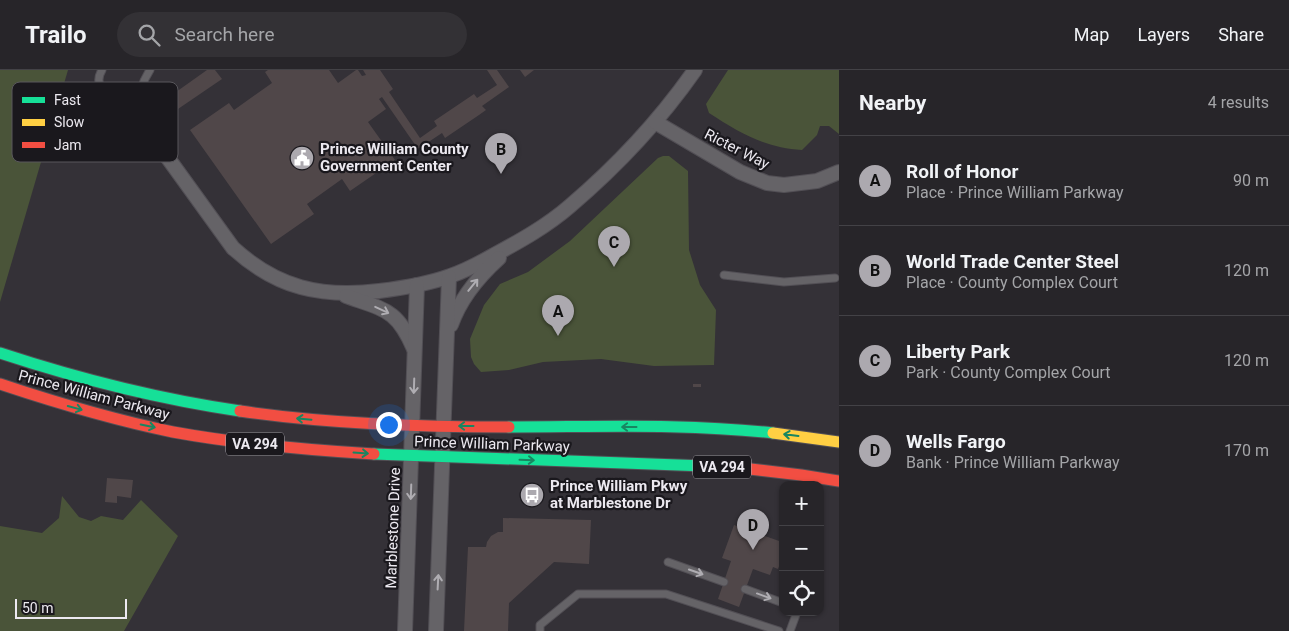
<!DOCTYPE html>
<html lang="en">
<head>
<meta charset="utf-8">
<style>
  :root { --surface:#272529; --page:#333135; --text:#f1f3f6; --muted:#a4a5a8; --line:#434246; --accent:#aca9af }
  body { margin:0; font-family:Roboto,sans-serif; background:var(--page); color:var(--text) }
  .controls { position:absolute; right:15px; bottom:15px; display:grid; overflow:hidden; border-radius:10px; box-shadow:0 1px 4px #0004 }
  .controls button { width:45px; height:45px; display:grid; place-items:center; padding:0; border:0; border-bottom:1px solid var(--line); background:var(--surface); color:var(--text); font:25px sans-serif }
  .scale { position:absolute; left:15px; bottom:12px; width:112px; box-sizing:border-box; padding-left:5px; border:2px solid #ece9f0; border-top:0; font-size:14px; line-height:18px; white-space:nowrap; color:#ece9f0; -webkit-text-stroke:4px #1a181d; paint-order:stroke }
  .you { position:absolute; left:388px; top:354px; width:18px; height:18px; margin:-12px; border:4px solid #fff; border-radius:50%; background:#1a73e8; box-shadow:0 0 0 8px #1a73e833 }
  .badge { display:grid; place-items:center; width:32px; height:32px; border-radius:50%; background:var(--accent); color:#111; font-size:16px; font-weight:700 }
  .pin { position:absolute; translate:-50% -41px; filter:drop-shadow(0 1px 2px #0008) }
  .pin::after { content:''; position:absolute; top:26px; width:18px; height:15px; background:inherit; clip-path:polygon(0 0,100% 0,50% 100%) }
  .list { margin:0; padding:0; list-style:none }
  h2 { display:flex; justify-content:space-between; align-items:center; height:65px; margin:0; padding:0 20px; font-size:21px }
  h2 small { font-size:16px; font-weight:400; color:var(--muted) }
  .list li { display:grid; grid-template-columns:32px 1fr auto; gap:15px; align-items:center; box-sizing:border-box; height:90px; padding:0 20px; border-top:1px solid var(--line) }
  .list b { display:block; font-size:19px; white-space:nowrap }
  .list p { margin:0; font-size:16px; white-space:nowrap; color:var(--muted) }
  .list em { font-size:16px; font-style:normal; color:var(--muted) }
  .icon { flex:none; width:28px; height:28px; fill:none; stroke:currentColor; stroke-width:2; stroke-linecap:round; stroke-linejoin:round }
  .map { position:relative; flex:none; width:839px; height:561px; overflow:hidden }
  header { display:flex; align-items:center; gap:30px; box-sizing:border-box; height:70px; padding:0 25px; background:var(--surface); border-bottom:1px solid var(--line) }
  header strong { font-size:24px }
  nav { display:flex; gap:28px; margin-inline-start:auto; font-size:18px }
  .search { width:350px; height:45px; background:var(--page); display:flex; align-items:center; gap:12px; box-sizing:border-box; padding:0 18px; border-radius:28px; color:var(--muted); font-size:19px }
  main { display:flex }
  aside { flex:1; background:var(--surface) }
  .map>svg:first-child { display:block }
</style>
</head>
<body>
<header>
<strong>Trailo</strong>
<div class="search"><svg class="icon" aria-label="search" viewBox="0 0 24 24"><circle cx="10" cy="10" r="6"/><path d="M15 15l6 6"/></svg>Search here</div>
<nav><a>Map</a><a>Layers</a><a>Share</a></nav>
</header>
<main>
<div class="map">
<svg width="839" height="561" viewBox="0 0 839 561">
  <rect width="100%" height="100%" fill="#343137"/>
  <g fill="#4a5439">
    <path d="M0,0H68L0,232Z"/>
    <path d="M728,0H839V64L829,56H820L817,65L802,80C765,78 740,63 709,43L706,34Z"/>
    <path d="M663,86H669L688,101L689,180L700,215L716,240L714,295L654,296L601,289L543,292L509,300L481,302L474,294L471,287L470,269L484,235L500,214L528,202L570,171L658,88Z"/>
    <path d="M62,426L79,447L91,451L101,446L123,450L141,430L178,466L124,561H0V456L42,463L59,448Z"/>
  </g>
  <g fill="#504749">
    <path d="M207,0H215L222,9L178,39L169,27Z"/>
    <path d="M268,0H329L338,13L356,0H358L362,6L366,5L363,0H380L393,19L389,22L420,68L437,56L434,51L474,24L477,28L497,15L487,0H497L509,17L482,36L486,40L479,45L445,68L442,63L418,79L382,27L379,29L386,39L368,52L395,90L350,121L342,109L307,134L314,144L271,174L190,60L229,33L234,40L272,13L265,2Z"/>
    <path d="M520,0H534L525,7Z"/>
    <rect x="693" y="314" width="8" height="3"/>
    <path d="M107,408L133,410L131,428L117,426V433L105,432Z"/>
    <rect x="528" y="423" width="8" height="4"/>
    <path d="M503,448L591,450L589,494L554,492L509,533L508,561H464L468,477H486L487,472L491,466L498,462H503Z"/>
    <path d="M734,455L782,472L779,480L783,481V486L778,499L773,497L770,505L753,499L739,537L718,529L731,491L722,488Z"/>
  </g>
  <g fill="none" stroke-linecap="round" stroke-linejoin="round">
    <g stroke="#524f55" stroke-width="9">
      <g id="lane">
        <path d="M102,0C88,22 124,38 139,48"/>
        <path d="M139,48C137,30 140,15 150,0"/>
        <path d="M724,205L784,212L835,208"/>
        <path d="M668,492L724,512"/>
        <path d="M745,519L783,533"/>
        <path d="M540,561V555L578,524H666L779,561"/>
        <path d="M790,561L797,542"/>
      </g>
    </g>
    <g stroke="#524f55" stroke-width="16">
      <g id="street">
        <path d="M139,48L233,178C277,218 321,228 379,221C403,218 428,214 450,206C465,201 480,193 494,185C520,171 547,156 570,136C617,96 660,50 695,0"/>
        <path d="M655,52L740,102L767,113L784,115L817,111L839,102"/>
        <path d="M346,226C385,240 397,239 414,279"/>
        <path d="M451,255C460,229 478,207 499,188"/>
        <path d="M405,561L417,215"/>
        <path d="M436,561L449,207"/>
      </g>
    </g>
    <g stroke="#524f55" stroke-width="13">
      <g id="fast">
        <path d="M0,283C79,309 158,329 240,341"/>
        <path d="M509,357C597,357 685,353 773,363"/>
        <path d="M374,384L733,397"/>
      </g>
    </g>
    <g stroke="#524f55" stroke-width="13">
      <path id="slow" d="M773,363L839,372"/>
    </g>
    <g stroke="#524f55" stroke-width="13">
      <g id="jam">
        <path d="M0,314C57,333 114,350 173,362C239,374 307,380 374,384"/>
        <path d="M240,341C329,354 419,357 509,357"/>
        <path d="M733,397L801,405L839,411"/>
      </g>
    </g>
    <use href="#lane" stroke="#656367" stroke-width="7"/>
    <use href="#street" stroke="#656367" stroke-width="14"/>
    <use href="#fast" stroke="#16e098" stroke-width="11"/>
    <use href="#slow" stroke="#ffcf43" stroke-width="11"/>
    <use href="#jam" stroke="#f24e42" stroke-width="11"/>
  </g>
  <defs><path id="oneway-shaft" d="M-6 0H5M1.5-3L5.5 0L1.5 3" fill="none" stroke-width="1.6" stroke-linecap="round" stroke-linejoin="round" transform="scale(1.25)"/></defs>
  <g stroke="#afadb2">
    <use href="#oneway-shaft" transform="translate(473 215) rotate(-51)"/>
    <use href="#oneway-shaft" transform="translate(382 240) rotate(25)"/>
    <use href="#oneway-shaft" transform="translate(414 316) rotate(92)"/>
    <use href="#oneway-shaft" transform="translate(411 422) rotate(92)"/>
    <use href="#oneway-shaft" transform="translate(696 502) rotate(19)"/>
    <use href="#oneway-shaft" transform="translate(438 512) rotate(-87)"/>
    <use href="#oneway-shaft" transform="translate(764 526) rotate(20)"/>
  </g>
  <g stroke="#188661">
    <use href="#oneway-shaft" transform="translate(75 338) rotate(15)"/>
    <use href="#oneway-shaft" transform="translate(304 349) rotate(-175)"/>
    <use href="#oneway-shaft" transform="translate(148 356) rotate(12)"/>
    <use href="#oneway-shaft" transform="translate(466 356) rotate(180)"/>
    <use href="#oneway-shaft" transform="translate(629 357) rotate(-180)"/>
    <use href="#oneway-shaft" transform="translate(791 365) rotate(-173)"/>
    <use href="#oneway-shaft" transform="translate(361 383) rotate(4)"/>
    <use href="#oneway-shaft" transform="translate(527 390) rotate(2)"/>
  </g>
  <defs>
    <g id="civic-disc" transform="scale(1.25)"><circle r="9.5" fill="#aca9af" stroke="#1a181d"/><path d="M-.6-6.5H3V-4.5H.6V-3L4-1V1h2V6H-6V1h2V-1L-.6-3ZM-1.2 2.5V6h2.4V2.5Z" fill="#fff"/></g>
    <g id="bus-disc" transform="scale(1.25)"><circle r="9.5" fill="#aca9af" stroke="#1a181d"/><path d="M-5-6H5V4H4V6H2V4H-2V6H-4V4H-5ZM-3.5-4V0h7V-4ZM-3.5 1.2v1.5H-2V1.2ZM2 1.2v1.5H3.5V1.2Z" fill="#fff"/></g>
  </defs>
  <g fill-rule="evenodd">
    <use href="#civic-disc" x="302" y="88"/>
    <use href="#bus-disc" x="532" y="425"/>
  </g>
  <g text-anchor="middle" stroke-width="4.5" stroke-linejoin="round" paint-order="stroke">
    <g fill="#1a181d" stroke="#adaab1" stroke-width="1">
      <rect x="226" y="362.5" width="58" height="23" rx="4"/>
      <rect x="693" y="385.5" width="58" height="23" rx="4"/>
    </g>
    <g font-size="14" font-weight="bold" fill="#ece9f0">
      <text x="255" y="379">VA 294</text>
      <text x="722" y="402">VA 294</text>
    </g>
    <g font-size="15" font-weight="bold" fill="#ece9f0" stroke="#1a181d" text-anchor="start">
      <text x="320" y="84">Prince William County<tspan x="320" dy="17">Government Center</tspan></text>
      <text x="550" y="421">Prince William Pkwy<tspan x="550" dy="17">at Marblestone Dr</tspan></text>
    </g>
    <g font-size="15" fill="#ece9f0" stroke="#1a181d">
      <text transform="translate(737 79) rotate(27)" y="5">Ricter Way</text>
      <text transform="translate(94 325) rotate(15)" y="5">Prince William Parkway</text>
      <text transform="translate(492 374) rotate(2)" y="5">Prince William Parkway</text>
      <text transform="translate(393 458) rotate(-88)" y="5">Marblestone Drive</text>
    </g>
  </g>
  <rect x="12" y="12" width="166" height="80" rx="8" fill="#1a181d" stroke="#59575c" stroke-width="1"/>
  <rect x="22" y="27" width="23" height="6" fill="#16e098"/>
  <rect x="22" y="49" width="23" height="7" fill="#ffcf43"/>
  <rect x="22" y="72" width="23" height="6" fill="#f24e42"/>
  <g font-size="14" fill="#ece9f0">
    <text x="54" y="35">Fast</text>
    <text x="54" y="57">Slow</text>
    <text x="54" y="80">Jam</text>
  </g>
</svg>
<div class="controls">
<button>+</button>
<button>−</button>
<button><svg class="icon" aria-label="locate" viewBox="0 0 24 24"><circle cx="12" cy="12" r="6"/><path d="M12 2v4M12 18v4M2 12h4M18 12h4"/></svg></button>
</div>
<div class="scale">50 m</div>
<div class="you"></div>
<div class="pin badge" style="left:558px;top:266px">A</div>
<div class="pin badge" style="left:501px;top:104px">B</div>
<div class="pin badge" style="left:614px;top:197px">C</div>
<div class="pin badge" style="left:753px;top:480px">D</div>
</div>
<aside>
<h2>Nearby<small>4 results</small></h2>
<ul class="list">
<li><span class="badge">A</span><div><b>Roll of Honor</b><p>Place · Prince William Parkway</p></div><em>90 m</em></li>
<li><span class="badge">B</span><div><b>World Trade Center Steel</b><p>Place · County Complex Court</p></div><em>120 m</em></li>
<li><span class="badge">C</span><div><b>Liberty Park</b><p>Park · County Complex Court</p></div><em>120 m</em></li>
<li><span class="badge">D</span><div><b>Wells Fargo</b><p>Bank · Prince William Parkway</p></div><em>170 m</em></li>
</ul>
</aside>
</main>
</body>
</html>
